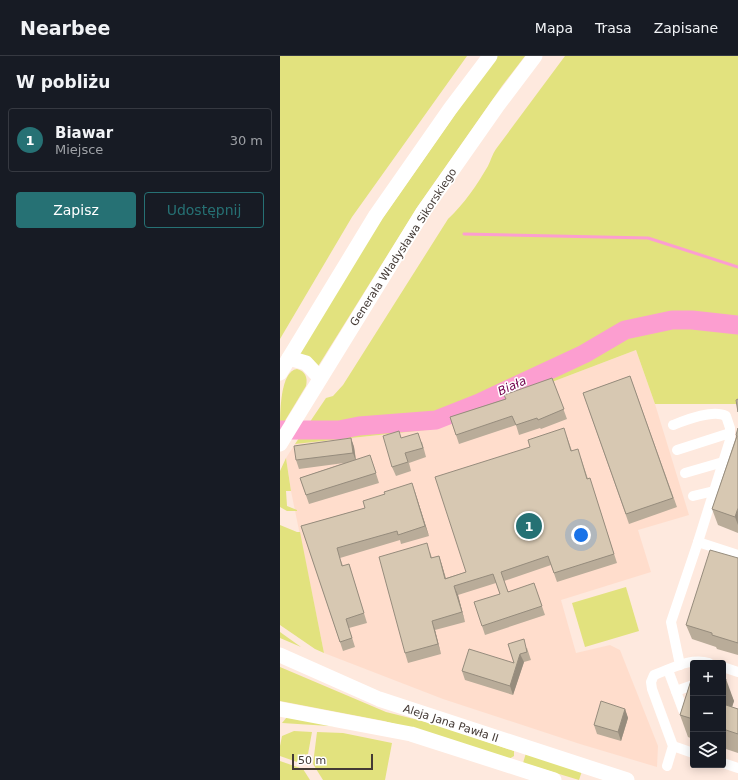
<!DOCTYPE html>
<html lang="pl">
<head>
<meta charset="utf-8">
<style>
  :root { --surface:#171b24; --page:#242831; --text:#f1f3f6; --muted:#9ea1a6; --line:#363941; --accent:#267174 }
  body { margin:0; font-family:"DejaVu Sans",sans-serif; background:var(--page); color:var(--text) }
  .controls { position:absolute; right:12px; bottom:12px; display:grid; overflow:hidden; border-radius:4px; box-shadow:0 2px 10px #0003 }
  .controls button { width:36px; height:36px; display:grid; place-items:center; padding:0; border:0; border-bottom:1px solid var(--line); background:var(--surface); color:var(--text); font:20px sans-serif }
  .scale { position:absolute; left:12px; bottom:10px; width:81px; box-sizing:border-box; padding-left:4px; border:2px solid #443a35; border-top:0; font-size:11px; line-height:14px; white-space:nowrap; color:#443a35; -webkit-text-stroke:3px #fff; paint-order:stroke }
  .you { position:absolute; left:301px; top:479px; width:14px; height:14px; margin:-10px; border:3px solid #fff; border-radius:50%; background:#1a73e8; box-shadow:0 0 0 6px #1a73e833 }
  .badge { display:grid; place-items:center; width:26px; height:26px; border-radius:50%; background:var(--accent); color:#fff; font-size:13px; font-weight:700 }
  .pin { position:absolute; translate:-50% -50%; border:2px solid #fff; box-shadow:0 1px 4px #0006 }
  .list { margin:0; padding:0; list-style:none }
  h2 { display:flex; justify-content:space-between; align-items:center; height:52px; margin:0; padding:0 16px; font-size:17px }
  h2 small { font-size:13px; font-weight:400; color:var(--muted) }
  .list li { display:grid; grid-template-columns:26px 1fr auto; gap:12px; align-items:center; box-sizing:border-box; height:64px; margin:0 8px 8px; padding:0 8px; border:1px solid var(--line); border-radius:4px }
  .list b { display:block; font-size:15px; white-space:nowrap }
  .list p { margin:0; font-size:13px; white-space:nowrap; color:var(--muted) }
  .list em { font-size:13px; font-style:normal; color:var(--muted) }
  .actions { display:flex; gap:8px; padding:12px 16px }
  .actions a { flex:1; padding:9px 0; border:1px solid var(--accent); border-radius:4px; text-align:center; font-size:14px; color:var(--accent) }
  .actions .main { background:var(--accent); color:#fff }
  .icon { flex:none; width:22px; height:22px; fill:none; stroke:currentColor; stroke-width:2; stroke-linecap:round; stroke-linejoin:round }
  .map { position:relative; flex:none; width:458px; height:724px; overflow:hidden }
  header { display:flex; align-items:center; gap:24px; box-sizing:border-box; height:56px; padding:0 20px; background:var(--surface); border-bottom:1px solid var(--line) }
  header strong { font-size:19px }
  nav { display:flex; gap:22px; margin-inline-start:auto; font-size:14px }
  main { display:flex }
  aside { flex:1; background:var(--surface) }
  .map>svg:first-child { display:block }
</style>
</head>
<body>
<header>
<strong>Nearbee</strong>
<nav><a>Mapa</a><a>Trasa</a><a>Zapisane</a></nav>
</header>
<main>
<aside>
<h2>W pobliżu<small></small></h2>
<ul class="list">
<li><span class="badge">1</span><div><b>Biawar</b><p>Miejsce</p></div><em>30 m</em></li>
</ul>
<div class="actions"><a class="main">Zapisz</a><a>Udostępnij</a></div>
</aside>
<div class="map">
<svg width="458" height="724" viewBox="0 0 458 724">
  <rect width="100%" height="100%" fill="#fee9de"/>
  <path fill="#fdc" d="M356,294L375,348L409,459L358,474L371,516L281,544L296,597L330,589L340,594L378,690L377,711L300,688L163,643L44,597L11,435L6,402L15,388L146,374Z"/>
  <g fill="#e2e27e">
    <path d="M0,0H187L72,161L0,283Z"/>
    <path d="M216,0H245L222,30L138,150L37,312C34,301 28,301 17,300L100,166Z"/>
    <path d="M285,0H458V348H375L356,294L146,374L15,388L46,342L53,340L63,329L168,163C184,148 197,129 208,110C211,104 212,99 216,93Z"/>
    <path d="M17,313C25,315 28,321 26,330L0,373C0,357 0,315 17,313Z"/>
    <path d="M6,402L11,435H6L7,450L17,454V455H7L0,451V415Z"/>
    <path d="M0,469L17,476H20L44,597L35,593L0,569Z"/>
    <path d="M346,531L359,575L305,591L292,547Z"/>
    <path d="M0,576L21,591L0,582Z"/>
    <path d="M0,611L106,656L158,669L234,695V700L229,703L152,678L104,665L0,645Z"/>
    <path d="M7,661L65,671L2,667Z"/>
    <path d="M14,675L32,676L28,698L22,699L17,706L0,700V690L2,680Z"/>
    <path d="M37,676L63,677L112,687L105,724H43L33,708Z"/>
    <path d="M246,697L302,715L299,724L243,707Z"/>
    <path d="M0,705L23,713L30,724H0Z"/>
  </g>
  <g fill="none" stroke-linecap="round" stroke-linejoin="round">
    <path stroke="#fc9ed0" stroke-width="3" d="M184,178L368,182L458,211"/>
    <path stroke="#fc9ed0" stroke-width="19" d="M0,374H59L79,370L156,364L199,347L304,298L345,274L392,264H412L458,269"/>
    <g stroke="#fff" stroke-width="10">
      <path d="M393,369C406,364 433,353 446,360L450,372V384L418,486"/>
      <path d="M397,394L450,377"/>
      <path d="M405,417L443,406"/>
      <path d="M413,440L434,435"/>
      <path d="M400,609L391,566L418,486L458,499"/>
      <path d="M443,611L458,616"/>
      <path d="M388,614L403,654"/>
      <path d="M396,635L413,629"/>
      <path d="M393,690L413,697"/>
      <path d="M443,707L458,712"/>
      <path d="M387,710L393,690L372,633L371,626L374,619C391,613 410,601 429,607"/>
    </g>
    <g stroke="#fff" stroke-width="15">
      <path d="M9,302L26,307L40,322"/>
      <path d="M0,317L96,159L170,53L210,0"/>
      <path d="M0,388L143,156L218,49L255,0"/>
      <path d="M0,599L99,643L347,724"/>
      <path d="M0,653L131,678L274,724"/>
    </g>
  </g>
  <g fill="#b9ac99">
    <path d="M350,320L397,451L349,468L303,337Z"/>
    <path d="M272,322L287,363L261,373L260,372L239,379L236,369L179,388L170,361L225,343Z"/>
    <path d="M458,372V477L438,469L432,453L456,381V379Z"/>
    <path d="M287,381L292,395L301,402L308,423L313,432L337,507L277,526L271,509L224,525L228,535L257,536L265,559L205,579L202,570L220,538L216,527L178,539L185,566L155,574L161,598L128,607L125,597L150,496L152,502L159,500L166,522L186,516Z"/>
    <path d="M71,382L74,391L76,403L93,408L99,427L29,448L20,422L64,407L19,413L16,404Z"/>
    <path d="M121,382L142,386L146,401L129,407L131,415L116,420L112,411Z"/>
    <path d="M135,436L149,480L121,488L120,484L60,502L63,510L69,508L87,567L69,572L75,591L63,595L21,470L85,452L105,438Z"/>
    <path d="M458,502V599L437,593L436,591L412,583L406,569Z"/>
    <path d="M228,588L247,592L251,604L244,606L233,639L185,624L182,615L234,607Z"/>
    <path d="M413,618V683L408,681L400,659Z"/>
    <path d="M443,622L454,645L452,651L458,653V697L443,692Z"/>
    <path d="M345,653L348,662L341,685L317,678L314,669Z"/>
  </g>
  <g fill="#968c7d">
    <path d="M71,382L74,391L76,406L73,397Z"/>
    <path d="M132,427L135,436L149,480L145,470Z"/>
    <path d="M458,452V469L455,461Z"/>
    <path d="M159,500L162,509L168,532L165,523Z"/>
    <path d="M174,530L178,539L185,566L182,556Z"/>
    <path d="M152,565L155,574L161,598L158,588Z"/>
    <path d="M240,598L244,606L233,639L230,630Z"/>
    <path d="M446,623L454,645L448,663L443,649V633Z"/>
    <path d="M345,653L348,662L341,685L338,676Z"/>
  </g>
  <g fill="#d7c8b2" stroke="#968c7d">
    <path d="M350,320L393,442L346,458L303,337Z"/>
    <path d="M272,322L284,353L258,364L257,362L236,369L232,360L176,379L170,361L226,343L224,339Z"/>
    <path d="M458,343V356L456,344Z"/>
    <path d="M284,372L291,395L298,393L307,423L310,422L334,498L274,517L268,500L221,516L228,536L254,527L262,550L202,570L194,546L220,538L213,518L174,530L182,556L152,565L158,588L125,597L99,501L147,487L151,502L159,500L165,523L186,516L155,421L250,391L248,384Z"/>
    <path d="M458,372V452L455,461L432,453L457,380L456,379Z"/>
    <path d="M119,375L121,382L138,377L143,392L125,397L128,406L112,411L103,380Z"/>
    <path d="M71,382L73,397L16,404L14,390Z"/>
    <path d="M90,399L96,417L26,439L20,422Z"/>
    <path d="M132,427L145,470L118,479L117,475L57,492L62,510L69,508L84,557L66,563L72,582L60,586L21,470L85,452L83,445L105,438L104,436Z"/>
    <path d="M430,494L458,502V587L432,579V577L406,569Z"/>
    <path d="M244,583L247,596L240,598L230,630L182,615L189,593L234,607L228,588Z"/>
    <path d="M413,618V663L400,659Z"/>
    <path d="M443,622L446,623L443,633Z"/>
    <path d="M321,645L345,653L338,676L314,669Z"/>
    <path d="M443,648L458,653V678L443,673Z"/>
  </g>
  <g text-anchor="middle" stroke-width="3" stroke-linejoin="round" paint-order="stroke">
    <g font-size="11" fill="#443a35" stroke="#fff">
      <text transform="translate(123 191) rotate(-57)" y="4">Generała Władysława Sikorskiego</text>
      <text transform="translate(171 667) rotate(18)" y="4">Aleja Jana Pawła II</text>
    </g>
    <g font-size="12" font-style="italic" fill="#72004d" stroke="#fff">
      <text transform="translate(232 330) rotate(-24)" y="4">Biała</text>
    </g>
  </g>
</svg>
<div class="controls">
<button>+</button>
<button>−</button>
<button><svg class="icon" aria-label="layers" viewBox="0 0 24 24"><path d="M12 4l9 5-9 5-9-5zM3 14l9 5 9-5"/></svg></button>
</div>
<div class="scale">50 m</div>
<div class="you"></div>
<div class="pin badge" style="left:249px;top:470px">1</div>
</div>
</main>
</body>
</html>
